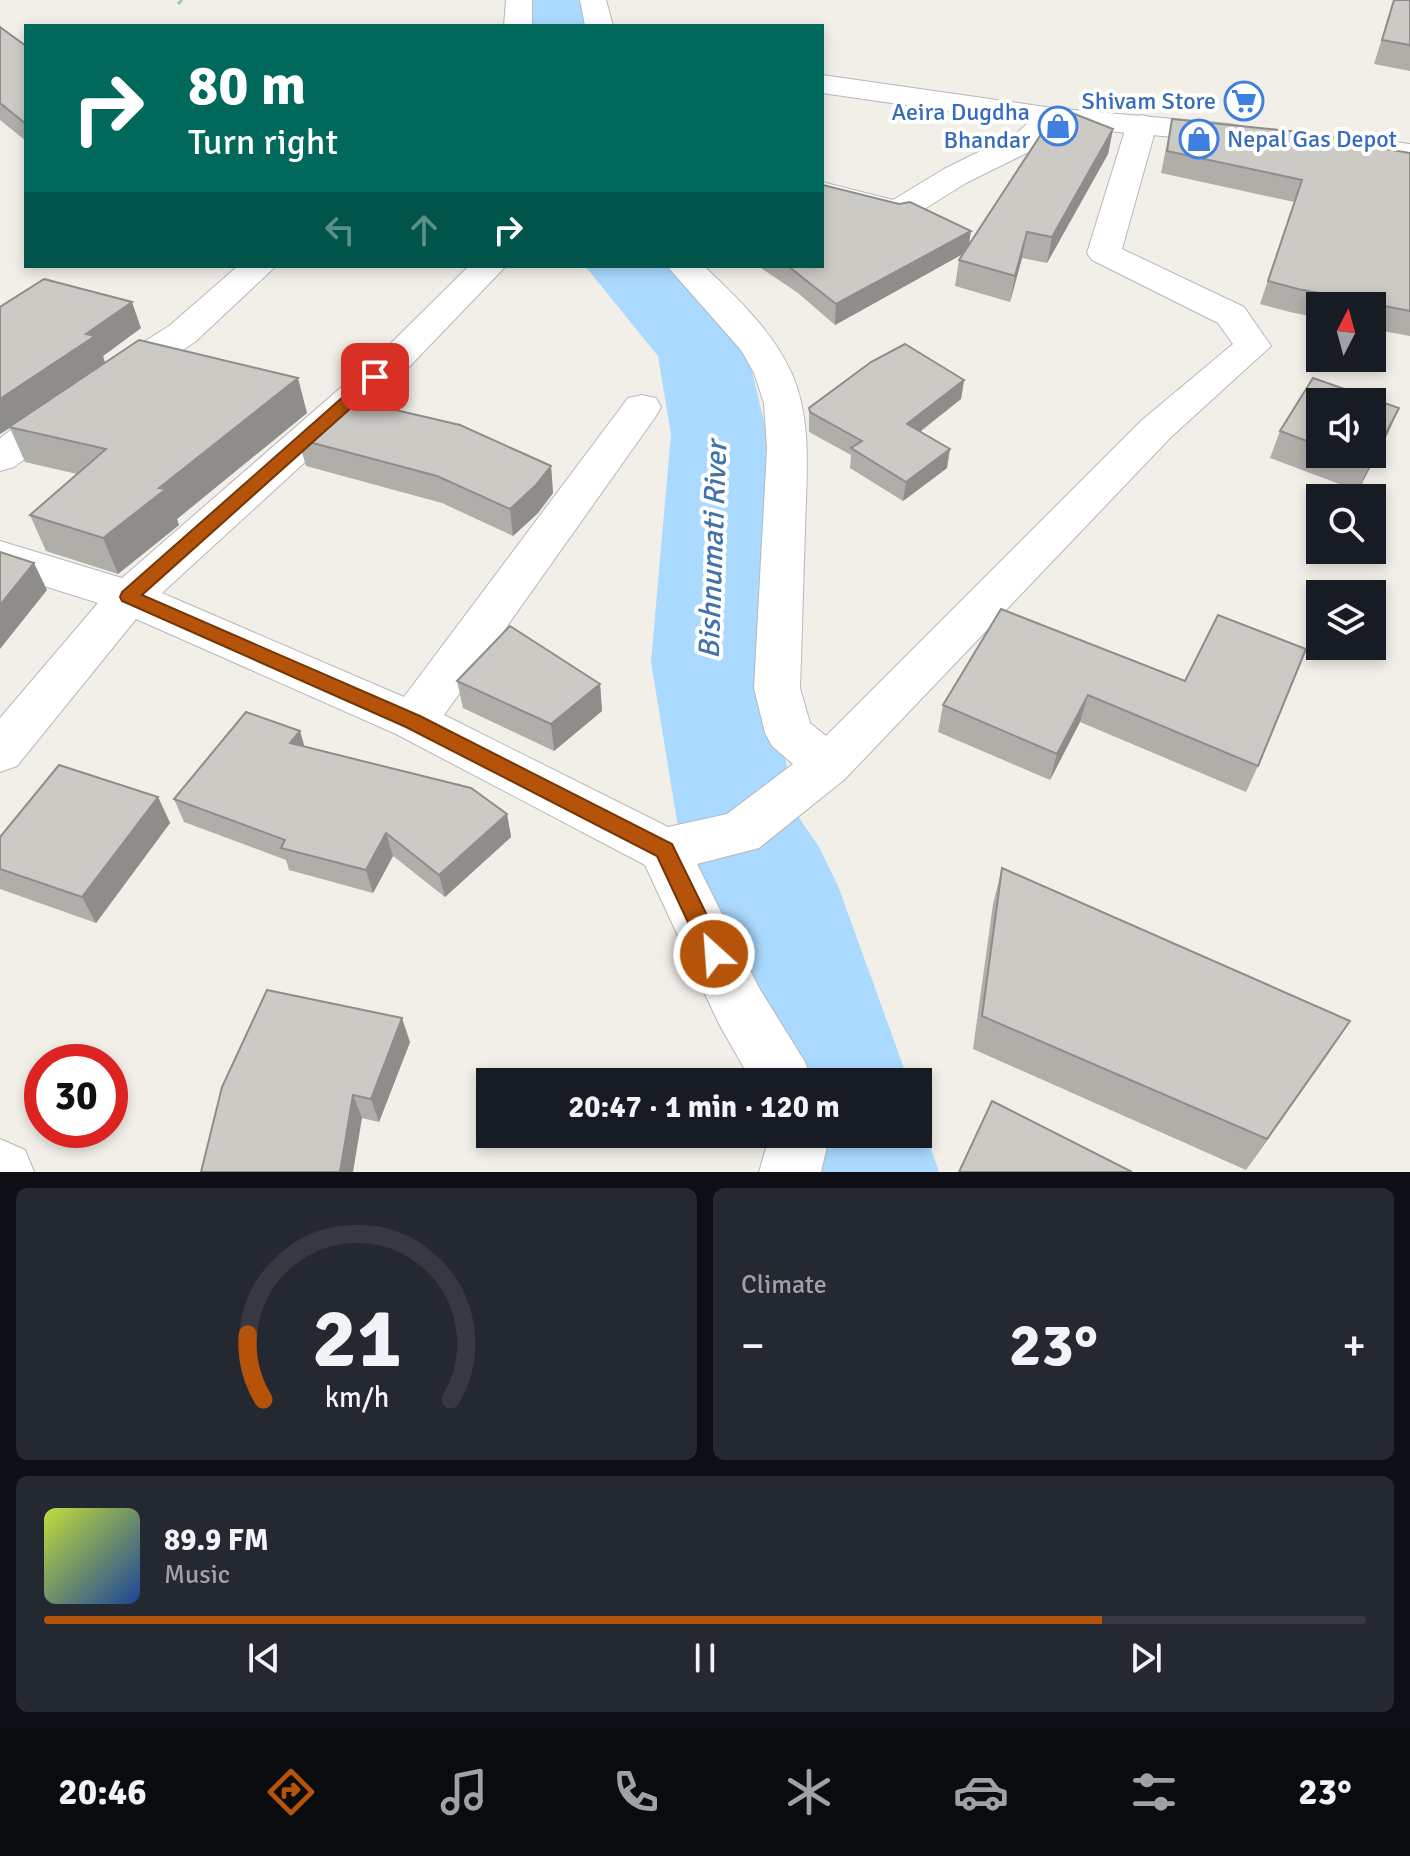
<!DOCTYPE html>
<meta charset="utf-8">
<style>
:root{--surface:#171b24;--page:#242831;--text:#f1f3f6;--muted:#9ea1a6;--line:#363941;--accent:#b45309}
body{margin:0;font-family:Signika,sans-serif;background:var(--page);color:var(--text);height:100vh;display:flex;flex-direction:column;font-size:30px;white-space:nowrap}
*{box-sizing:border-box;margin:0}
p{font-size:26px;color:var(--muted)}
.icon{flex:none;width:44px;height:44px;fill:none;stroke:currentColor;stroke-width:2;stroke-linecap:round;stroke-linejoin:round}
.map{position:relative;height:1172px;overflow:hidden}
.drawer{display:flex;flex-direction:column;gap:16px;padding:16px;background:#0d0f14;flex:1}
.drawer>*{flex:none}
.top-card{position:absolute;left:24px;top:24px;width:800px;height:244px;border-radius:0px;box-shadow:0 4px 12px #0003;background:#00695c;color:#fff;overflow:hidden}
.needle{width:52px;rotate:6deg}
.controls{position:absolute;left:1306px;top:292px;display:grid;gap:16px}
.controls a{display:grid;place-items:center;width:80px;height:80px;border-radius:0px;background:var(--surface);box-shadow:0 4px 12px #0003;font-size:40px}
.speed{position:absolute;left:24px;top:1044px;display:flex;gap:16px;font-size:40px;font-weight:700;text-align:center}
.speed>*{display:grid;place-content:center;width:104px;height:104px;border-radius:50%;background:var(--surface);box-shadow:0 4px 12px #0003;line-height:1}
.speed .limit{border:12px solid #d22;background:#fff;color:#111}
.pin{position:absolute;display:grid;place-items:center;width:68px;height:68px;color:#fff;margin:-34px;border-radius:16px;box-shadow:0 4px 12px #0006}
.me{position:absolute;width:88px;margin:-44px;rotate:334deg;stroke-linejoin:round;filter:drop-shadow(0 0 6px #0008)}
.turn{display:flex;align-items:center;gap:28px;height:168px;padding:0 32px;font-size:36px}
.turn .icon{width:104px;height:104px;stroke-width:2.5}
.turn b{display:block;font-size:56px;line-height:68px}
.lanes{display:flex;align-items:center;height:76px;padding:0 32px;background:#0003;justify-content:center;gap:40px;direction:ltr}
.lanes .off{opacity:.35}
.big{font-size:60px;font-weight:800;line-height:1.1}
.drawer .card{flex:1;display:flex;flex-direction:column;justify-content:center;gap:12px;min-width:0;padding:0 28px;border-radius:12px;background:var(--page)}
.drawer .dial{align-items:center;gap:0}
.dial svg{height:208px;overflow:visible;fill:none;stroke:var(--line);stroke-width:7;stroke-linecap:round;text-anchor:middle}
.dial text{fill:var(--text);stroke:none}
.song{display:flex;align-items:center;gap:24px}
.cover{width:96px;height:96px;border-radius:12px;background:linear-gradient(135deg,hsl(70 70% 55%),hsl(220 70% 35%))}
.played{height:8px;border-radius:4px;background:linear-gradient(90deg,var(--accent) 80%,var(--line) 80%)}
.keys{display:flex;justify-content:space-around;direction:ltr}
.heat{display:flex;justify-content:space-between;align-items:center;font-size:44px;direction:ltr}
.drawer .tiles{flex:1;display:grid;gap:16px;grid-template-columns:1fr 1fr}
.card:last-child{grid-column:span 2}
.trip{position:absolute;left:476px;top:1068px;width:456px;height:80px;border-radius:0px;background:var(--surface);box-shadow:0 4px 12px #0003;font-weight:800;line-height:80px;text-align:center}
.tabs{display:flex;height:128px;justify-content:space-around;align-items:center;background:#090b0e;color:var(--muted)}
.tabs .icon{width:56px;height:56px}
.tabs .on{color:var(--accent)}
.tabs b{font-size:36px;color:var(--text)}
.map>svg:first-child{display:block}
</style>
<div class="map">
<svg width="1410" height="1172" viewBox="0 0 1410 1172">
<rect width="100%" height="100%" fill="#f1efe8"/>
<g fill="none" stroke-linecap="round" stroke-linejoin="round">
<!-- river -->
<path fill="#aadaff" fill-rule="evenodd" d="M533 0H597V26H531Z
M585 266H673L734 332 747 351 767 434 763 662 799 818 819 847 838 886 909 1082H767L714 899 679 833 651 662 671 434 658 356Z
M918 1112 939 1172H791L783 1134H918Z"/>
<!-- minor casing -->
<g stroke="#b5b8bc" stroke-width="2">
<path id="minor" d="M506 0H532V26H504Z
M580 0H606L613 26H585Z
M1052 108 1063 111 1067 117 1039 147 966 183 910 218 898 221 822 202V182L893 200 944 169 1017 133 1041 111Z
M1142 115 1153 118 1157 124 1122 249 1244 307 1271 346 1170 438 845 779 759 848 697 864 759 988 805 1062 813 1082H752L719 1024 645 865 396 734 136 619 17 766 0 772V718L98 603 0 572V541L122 578 384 350 469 266H506L410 366 162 593 404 697 628 398 642 395 656 398 661 407 656 416 444 715 668 827 727 814 793 764 772 746 765 733 754 688 767 449 764 403 754 373 741 350 667 266H704C737 298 773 331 792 374 813 422 806 478 805 530 803 583 802 635 800 688L810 723 826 736 1142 420 1233 344 1218 323 1092 260 1087 253 1127 124 1131 118Z
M238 266H276L195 342 74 422 14 467 0 471V438L46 404 169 326Z
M770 1134H830L821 1172H759Z
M0 1139 25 1150 34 1172H0Z"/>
</g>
<!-- tertiary casing -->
<g stroke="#b5b8bc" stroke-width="2">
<path id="tertiary" d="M822 75 1052 108 1229 124 1240 126 1244 133 1240 140 1229 142 1052 126 822 93Z
M1337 135 1410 144V162L1326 151 1321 144 1326 137Z"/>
</g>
<!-- path -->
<path stroke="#9cc7a9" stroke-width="3" stroke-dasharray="6 3" stroke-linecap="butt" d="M178 4 182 0"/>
<!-- minor -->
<use href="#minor" fill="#fff" fill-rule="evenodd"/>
<!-- tertiary -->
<use href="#tertiary" fill="#fff" fill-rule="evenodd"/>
</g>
<!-- wall -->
<path fill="#afaea9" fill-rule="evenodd" d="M1394 0H1410V71L1374 64Z
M0 27 26 46V141L0 120Z
M1172 119 1361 145 1410 153V336L1372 329V306H1320V318L1290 312 1260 304 1294 202 1161 173Z
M1113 129 1108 154 1047 263 1022 258 1010 302 955 286 959 260 963 254 835 325 798 293 758 266H822L823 185 969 244Z
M0 307 141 328 103 356 105 363 307 413 177 519 179 525 118 574 46 551 30 515 77 474 25 462 10 428 0 434Z
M1313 378 1399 408 1387 435 1358 491 1270 458 1280 431ZM1320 402H1372V454H1320Z
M964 380 961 399 920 432 947 468 903 501 850 468 851 455 809 432V408Z
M298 439 551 466 553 493 538 513 513 536 442 503 306 466Z
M1001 609 1258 766 1246 792 1080 722 1050 780 938 732 943 705Z
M457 681 600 684 602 711 554 751 463 708Z
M304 746 507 814 511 837 445 897 393 856 373 893 289 870 286 860 184 822 174 799Z
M158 797 170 823 96 923 0 889V837Z
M1002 868 1350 1021 1246 1170 973 1049 993 904Z
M410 1042 379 1122 362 1118 201 1172Z"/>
<!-- shaded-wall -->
<path fill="#8f8d8a" d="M1113 129 1108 154 1047 263 1052 237Z
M971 231 968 251 835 325 836 304Z
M1027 232 1022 258 1010 302 1015 276Z
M132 302 141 328 103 356 105 363 0 434V399L86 334Z
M298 378 307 413 177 519 179 525 118 574 103 538 159 488Z
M964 380 961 399 905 443 907 424Z
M1399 408 1387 435 1358 491 1370 464Z
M950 449 947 468 903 501 906 482Z
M551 466 553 493 538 513 513 536 510 509Z
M34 563 47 590 0 649V605Z
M600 684 602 711 554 751 551 724Z
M1088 695 1080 722 1050 780 1057 754Z
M300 731 307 755 290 743Z
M158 797 170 823 96 923 82 897Z
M507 814 511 837 445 897 439 875Z
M386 833 393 856 373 893 366 870Z
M402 1018 410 1042 379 1122 371 1099Z
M1350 1021 1328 1054 1246 1170 1267 1139Z
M353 1095 362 1118 353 1172H340Z"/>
<!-- building -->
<path fill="#cccac5" stroke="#8f8d8a" stroke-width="2" d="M1394 0H1410V45L1382 40Z
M0 27 26 46V124L0 103Z
M1067 111 1113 129 1052 237 1027 232 1015 276 959 260 1049 122Z
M1172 119 1310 133 1361 141V145L1410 153V311L1298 289 1268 281 1302 180 1167 151Z
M822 170 823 185 899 204 910 202 971 231 836 304 788 266H822Z
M44 279 132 302 86 334 95 336 0 399V307Z
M139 340 298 378 159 488 166 489 103 538 30 515 106 449 9 427Z
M905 344 964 380 907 424 950 449 906 482 851 448 862 441 810 412 809 408 871 362Z
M1313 378 1399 408 1370 464 1343 454H1372V402H1320V446L1280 431Z
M344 398 460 425 551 466 535 486 510 509 437 476 298 439Z
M0 552 34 563 0 605Z
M1001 609 1185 681 1218 615 1306 649 1258 766 1088 695 1057 754 943 705Z
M510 626 600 684 551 724 457 681Z
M246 712 300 731 290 743 471 788 507 814 439 875 386 833 366 870 281 848 285 840 174 799Z
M59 765 158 797 82 897 0 869V837Z
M1002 868 1350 1021 1267 1139 982 1016Z
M267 990 402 1018 371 1099 353 1095 340 1172H201L222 1087Z
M992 1101 1132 1172H959Z"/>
<!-- route -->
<path fill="#b45309" stroke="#753606" stroke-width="2" d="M375 373 381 374V381L142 595 420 716 672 844 726 954 722 961 714 964 706 961 657 856 406 727 122 601 120 597 122 592 369 374Z"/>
<!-- icons -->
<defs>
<g id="supermarket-ring" transform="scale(2)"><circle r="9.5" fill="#fff" stroke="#3f7fe0" stroke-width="1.5"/><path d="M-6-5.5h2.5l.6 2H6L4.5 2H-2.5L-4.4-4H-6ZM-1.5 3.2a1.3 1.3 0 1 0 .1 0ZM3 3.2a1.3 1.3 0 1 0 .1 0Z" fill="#3f7fe0"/></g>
<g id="shop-ring" transform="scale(2)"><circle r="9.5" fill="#fff" stroke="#3f7fe0" stroke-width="1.5"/><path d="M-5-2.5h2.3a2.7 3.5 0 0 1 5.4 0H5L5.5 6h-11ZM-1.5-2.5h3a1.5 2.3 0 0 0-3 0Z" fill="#3f7fe0"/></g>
</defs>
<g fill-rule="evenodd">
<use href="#supermarket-ring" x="1244" y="101"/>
<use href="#shop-ring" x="1058" y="126"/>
<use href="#shop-ring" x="1199" y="139"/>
</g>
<g text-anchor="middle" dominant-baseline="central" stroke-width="8" stroke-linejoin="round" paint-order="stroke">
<!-- far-shop labels -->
<g font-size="24" fill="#366cbe" stroke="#fff" text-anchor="end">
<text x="1216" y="101">Shivam Store</text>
<text x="1030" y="112">Aeira Dugdha<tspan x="1030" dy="28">Bhandar</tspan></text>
<text x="1227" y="139" text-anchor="start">Nepal Gas Depot</text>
</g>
<!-- water labels -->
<g font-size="30" font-style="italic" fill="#4174aa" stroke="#fff">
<text transform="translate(713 550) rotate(-88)">Bishnumati River</text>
</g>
</g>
</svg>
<div class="controls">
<a><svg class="needle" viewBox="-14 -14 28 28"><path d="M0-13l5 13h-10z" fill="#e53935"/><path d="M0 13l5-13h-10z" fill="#9ea1a6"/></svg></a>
<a><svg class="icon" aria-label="sound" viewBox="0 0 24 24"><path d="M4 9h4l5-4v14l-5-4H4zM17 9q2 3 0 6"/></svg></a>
<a><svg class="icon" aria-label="search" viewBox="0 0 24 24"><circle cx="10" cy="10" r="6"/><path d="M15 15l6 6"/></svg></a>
<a><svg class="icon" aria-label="layers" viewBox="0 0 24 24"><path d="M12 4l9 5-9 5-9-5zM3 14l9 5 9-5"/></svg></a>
</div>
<div class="speed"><div class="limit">30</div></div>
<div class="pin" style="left:375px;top:377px;background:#d93025"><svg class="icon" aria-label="arrive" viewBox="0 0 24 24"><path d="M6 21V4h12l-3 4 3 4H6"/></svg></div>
<svg class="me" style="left:714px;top:954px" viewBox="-20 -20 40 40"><circle r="17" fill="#b45309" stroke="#fff" stroke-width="3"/><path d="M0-11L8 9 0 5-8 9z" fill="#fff"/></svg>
<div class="trip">20:47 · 1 min · 120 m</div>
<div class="top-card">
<div class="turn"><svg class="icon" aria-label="right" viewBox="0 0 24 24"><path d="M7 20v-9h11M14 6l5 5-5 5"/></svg><div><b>80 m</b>Turn right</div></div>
<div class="lanes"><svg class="icon off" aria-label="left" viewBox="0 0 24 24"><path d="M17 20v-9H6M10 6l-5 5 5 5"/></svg><svg class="icon off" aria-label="ahead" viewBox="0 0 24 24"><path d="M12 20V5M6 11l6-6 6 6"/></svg><svg class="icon" aria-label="right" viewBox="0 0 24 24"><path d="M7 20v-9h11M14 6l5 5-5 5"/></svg></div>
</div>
</div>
<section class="drawer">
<div class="tiles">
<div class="card dial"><svg viewBox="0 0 100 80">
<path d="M14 69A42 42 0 1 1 86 69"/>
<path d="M14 69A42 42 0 0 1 8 44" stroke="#b45309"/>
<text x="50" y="56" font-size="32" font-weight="700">21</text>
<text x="50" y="72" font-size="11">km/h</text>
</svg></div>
<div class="card"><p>Climate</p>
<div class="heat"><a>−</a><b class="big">23°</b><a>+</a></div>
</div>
<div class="card">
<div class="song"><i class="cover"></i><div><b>89.9 FM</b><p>Music</p></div></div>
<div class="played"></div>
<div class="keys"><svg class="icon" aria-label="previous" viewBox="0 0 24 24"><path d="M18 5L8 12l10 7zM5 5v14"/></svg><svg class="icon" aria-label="pause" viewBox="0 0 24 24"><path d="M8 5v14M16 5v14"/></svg><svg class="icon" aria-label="next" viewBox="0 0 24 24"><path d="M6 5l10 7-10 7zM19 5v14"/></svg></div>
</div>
</div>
</section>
<nav class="tabs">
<b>20:46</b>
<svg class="icon on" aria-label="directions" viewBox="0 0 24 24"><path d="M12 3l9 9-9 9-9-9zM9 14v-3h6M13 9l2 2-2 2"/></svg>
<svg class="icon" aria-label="music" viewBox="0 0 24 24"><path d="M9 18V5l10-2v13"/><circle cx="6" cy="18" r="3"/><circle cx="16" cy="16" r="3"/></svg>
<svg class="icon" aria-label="phone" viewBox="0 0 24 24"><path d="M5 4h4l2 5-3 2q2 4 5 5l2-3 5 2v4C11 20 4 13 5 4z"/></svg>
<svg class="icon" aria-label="climate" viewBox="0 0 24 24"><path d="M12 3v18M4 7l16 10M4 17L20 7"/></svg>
<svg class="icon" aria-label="car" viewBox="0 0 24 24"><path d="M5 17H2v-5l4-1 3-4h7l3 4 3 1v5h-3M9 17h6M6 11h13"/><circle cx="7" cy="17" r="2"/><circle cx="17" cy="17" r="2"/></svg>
<svg class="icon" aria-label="filters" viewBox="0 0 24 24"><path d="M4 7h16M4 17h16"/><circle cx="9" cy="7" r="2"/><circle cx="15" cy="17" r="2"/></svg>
<b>23°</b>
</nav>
